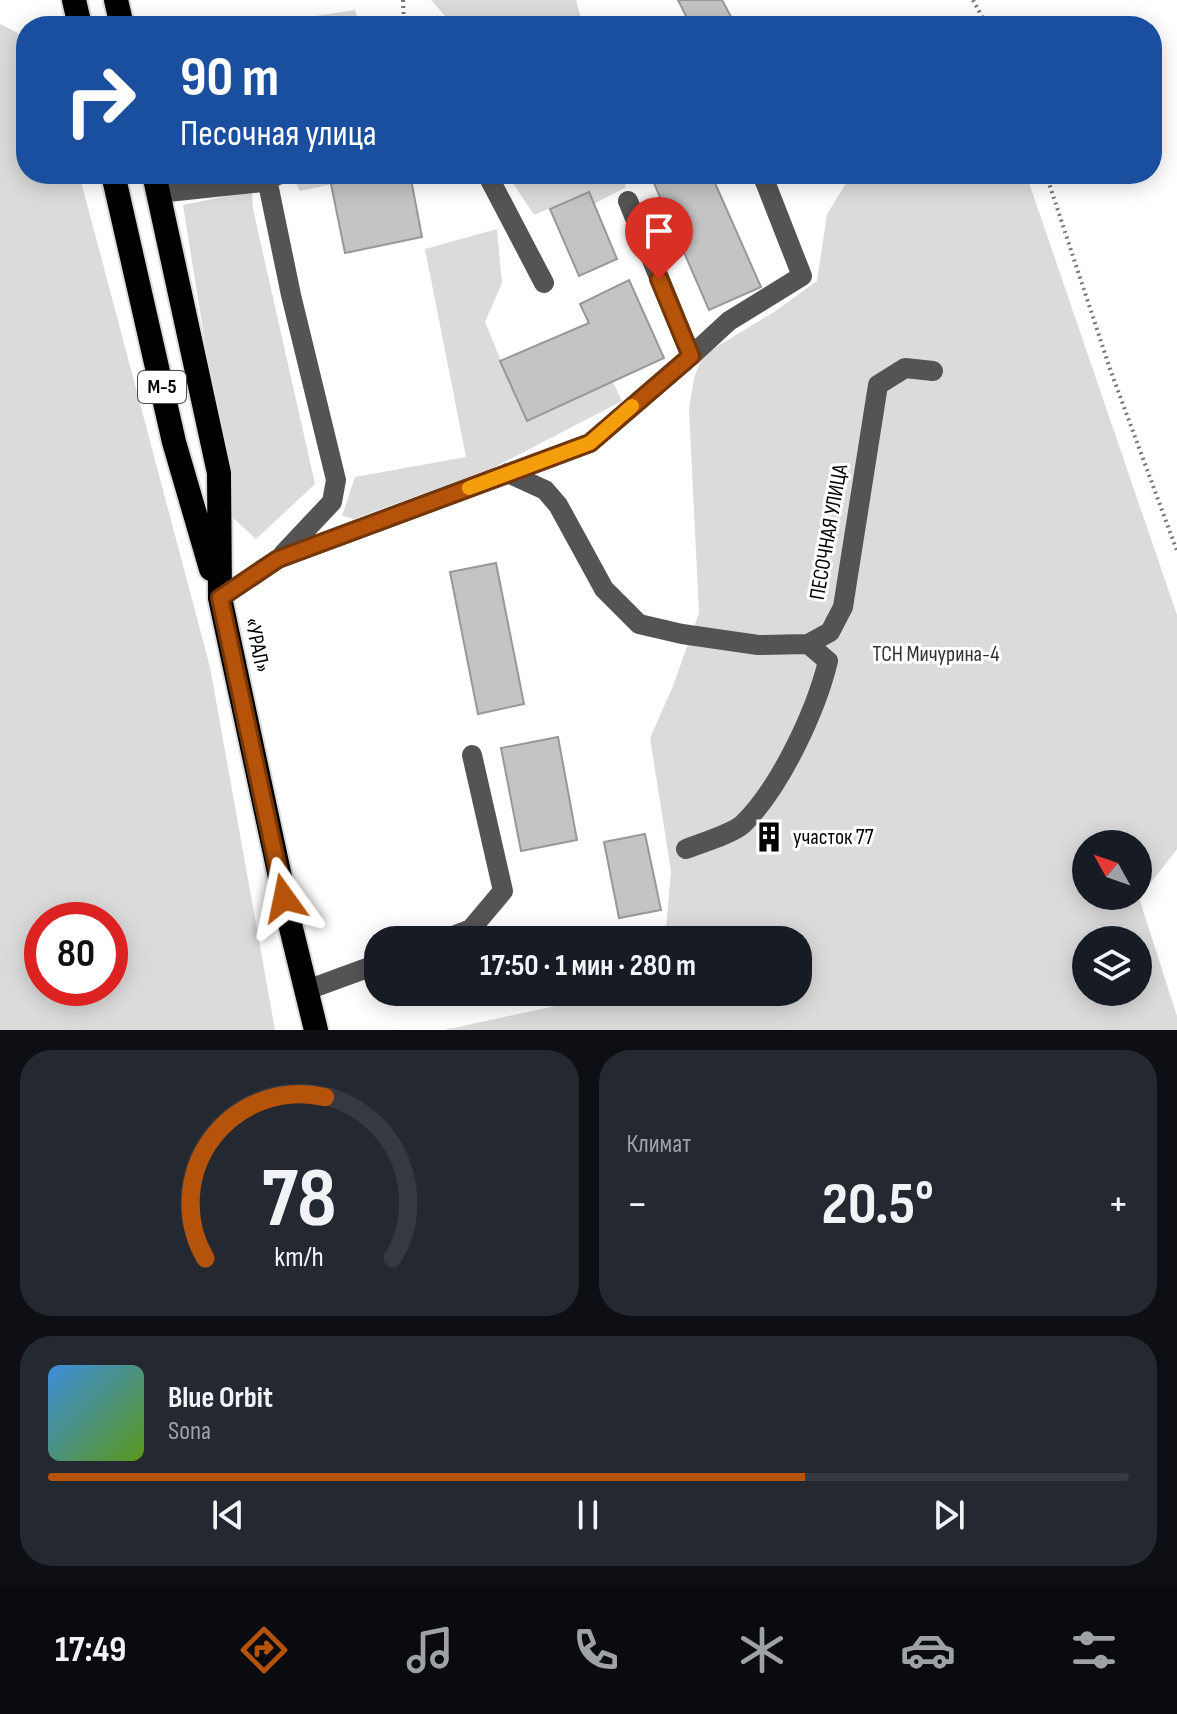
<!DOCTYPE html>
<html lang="ru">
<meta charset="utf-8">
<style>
:root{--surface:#171b24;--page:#242831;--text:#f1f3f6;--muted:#9ea1a6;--line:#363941;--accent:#b45309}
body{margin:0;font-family:"Sofia Sans Condensed",sans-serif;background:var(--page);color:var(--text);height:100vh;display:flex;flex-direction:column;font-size:30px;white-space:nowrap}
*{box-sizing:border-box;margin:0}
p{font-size:26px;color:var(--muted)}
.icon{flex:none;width:44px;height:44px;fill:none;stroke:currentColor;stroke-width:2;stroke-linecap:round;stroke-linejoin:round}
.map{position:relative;height:1030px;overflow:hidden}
.details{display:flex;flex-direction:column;gap:20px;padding:20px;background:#0d0f14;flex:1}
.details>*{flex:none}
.top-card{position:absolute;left:16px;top:16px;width:1146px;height:168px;border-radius:32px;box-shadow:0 4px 20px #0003;background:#1a4fa0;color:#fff;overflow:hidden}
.needle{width:52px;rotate:310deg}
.tools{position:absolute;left:1072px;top:830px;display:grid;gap:16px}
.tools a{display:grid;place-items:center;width:80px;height:80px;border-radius:50%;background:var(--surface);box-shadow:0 4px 20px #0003;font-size:40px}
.speed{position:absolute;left:24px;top:902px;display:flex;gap:16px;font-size:40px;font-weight:700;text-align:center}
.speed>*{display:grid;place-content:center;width:104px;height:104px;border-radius:50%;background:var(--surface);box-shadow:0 4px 20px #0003;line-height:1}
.speed .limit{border:12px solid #d22;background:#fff;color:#111}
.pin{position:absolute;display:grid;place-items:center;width:68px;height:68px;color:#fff;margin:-82px -34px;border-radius:50% 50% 50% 0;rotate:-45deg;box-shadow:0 0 8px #0007}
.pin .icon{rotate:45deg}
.me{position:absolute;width:88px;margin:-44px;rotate:348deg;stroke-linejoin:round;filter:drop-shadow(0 0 6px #0008)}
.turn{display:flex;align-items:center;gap:28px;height:168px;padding:0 32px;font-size:36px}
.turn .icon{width:104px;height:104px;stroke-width:2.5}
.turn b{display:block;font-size:56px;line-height:68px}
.big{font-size:60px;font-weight:700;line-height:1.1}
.details .tile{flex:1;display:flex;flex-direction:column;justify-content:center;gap:12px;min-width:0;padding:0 28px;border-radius:32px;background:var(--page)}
.details .dial{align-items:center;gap:0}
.dial svg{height:208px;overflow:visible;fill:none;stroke:var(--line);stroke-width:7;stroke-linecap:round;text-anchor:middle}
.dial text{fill:var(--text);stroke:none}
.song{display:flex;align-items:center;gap:24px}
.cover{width:96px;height:96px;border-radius:12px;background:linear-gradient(135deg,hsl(210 70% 55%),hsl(90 70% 35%))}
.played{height:8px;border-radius:4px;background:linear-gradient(90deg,var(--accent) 70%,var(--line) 70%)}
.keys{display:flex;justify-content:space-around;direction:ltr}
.heat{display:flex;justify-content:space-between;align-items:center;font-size:44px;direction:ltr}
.details .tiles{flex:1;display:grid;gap:20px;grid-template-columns:1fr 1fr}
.tile:last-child{grid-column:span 2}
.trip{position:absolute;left:364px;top:926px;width:448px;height:80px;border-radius:32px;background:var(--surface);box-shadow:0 4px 20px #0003;font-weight:700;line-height:80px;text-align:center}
.menu{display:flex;height:128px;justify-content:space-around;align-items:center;background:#090b0e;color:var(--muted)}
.menu .icon{width:56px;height:56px}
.menu .active{color:var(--accent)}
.menu b{font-size:36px;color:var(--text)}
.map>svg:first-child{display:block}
</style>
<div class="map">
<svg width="1177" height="1030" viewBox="0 0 1177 1030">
<rect width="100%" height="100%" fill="#fff"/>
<!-- green -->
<path fill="#dbdbdb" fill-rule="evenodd" d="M431 0H576L583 26H454Z
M355 10 360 26H290L289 20Z
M0 24 18 33 26 50V174H79L210 667 275 1030H0ZM42 920H110V988H42Z
M291 174H378L300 191Z
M507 174H541L544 180 558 174H622L626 187 594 204 588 192 534 215Z
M852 174H1026L1177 615V849L1139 898 1177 1016V1030H444L597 997 605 992H798V940H665L671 871 650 738 673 686 699 613 689 409 694 378 703 355 774 312 817 281 827 214ZM1086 844H1138V896H1086ZM1086 940H1138V992H1086Z
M252 191 253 209 315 484 256 539 233 518 183 205Z
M497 229 502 283 485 322 526 421 613 382 622 401 489 470 354 519 342 516 355 477 466 457 425 249Z"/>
<!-- building -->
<path fill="#c4c4c4" stroke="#989898" stroke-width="2" d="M678 0H722L736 26H691Z
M378 174H410L422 237 345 253 331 184Z
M650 174H711L761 287 709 310Z
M589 192 617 259 579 276 550 209Z
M629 280 664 358 527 421 500 361 589 323 580 304Z
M496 563 524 704 478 714 450 572Z
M558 737 577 840 521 851 501 748Z
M777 828 775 843 763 846 762 829Z
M645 834 661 910 619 918 604 842Z"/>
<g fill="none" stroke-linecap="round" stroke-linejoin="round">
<!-- highway casing -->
<g stroke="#dbdbdb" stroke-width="28">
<path id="highway" d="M74 0 80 26
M116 0 122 26
M113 174 174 442 211 569
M154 174 219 473 220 598 291 928 316 1030"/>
</g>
<!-- path -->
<path stroke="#767676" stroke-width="4" stroke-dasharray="2 4" stroke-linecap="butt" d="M403 0 404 26
M973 0 987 26
M1046 174 1110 369 1177 551"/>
<!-- minor -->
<path stroke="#545454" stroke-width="20" d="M266 174 291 295 336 480 332 502 283 554
M487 174 544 283
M158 193 263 182 280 174
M691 356 729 321 802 276 762 174
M508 473 545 490 558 505 604 589 639 624 682 634 758 645 808 644 830 632 843 607 878 385 905 368 933 371
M220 598 278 559 590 443 691 356 628 201
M686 849C701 843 732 834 743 824 780 788 816 711 828 661L808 644
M442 940 471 929 503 891 472 755
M307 990 378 964"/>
<!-- highway -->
<use href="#highway" stroke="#000" stroke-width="24"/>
</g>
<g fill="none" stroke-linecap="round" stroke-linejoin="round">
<!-- route casing -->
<g stroke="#753606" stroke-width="20">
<path id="route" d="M284 898 220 598 278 559 590 443 691 356 659 279"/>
</g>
<!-- route -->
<use href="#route" stroke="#b45309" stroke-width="14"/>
<!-- slow -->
<path stroke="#f59e0b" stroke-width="14" d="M469 488 590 443 632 406"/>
</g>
<!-- icons -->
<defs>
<g id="building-bare" transform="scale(2.4)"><path d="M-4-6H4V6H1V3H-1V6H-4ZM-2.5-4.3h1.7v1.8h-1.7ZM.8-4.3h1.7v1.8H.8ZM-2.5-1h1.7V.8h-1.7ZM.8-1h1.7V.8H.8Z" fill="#000" stroke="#fff" stroke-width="2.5" paint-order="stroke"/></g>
</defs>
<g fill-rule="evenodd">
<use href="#building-bare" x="769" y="837"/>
</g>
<g text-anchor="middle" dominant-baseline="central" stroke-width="6" stroke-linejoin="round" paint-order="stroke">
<!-- shield labels -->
<rect fill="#fff" stroke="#4c4c4c" stroke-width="2" x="138" y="371" width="48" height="32" rx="6"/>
<g font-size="20" font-weight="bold" fill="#000">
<text x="162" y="387">М-5</text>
</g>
<!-- street labels -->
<g font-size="22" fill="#000" stroke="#fff">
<text transform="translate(829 532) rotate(-80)">ПЕСОЧНАЯ УЛИЦА</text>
<text transform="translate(257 645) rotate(78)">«УРАЛ»</text>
</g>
<!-- park labels -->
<g font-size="22" fill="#323232" stroke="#fff">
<text x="936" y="654">ТСН Мичурина-4</text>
</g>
<!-- poi labels -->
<g font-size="22" fill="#000" stroke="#fff" text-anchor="start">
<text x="793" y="837">участок 77</text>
</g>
</g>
</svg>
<div class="tools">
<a><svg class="needle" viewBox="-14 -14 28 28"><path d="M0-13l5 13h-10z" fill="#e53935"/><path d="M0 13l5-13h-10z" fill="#9ea1a6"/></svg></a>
<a><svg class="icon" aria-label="layers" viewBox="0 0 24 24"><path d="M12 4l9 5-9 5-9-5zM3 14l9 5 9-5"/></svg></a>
</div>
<div class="speed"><div class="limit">80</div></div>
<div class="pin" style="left:659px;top:279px;background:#d93025"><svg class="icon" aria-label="arrive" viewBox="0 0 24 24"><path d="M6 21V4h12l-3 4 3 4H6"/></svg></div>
<svg class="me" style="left:284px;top:898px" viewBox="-20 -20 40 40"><path d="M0-17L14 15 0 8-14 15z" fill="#b45309" stroke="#fff" stroke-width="4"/></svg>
<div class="trip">17:50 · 1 мин · 280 m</div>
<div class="top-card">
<div class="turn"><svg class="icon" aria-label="right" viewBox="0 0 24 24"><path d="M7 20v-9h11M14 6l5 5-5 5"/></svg><div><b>90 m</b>Песочная улица</div></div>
</div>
</div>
<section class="details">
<div class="tiles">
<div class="tile dial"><svg viewBox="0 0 100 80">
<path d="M14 69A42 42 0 1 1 86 69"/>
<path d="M14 69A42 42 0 0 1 60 7" stroke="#b45309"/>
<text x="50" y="56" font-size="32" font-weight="700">78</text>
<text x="50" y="72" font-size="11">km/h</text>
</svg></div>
<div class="tile"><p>Климат</p>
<div class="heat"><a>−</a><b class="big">20.5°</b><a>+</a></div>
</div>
<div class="tile">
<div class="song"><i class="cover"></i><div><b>Blue Orbit</b><p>Sona</p></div></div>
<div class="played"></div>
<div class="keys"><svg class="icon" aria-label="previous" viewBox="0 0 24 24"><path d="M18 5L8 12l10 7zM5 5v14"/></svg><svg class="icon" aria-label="pause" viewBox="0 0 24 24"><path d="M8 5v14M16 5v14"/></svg><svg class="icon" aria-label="next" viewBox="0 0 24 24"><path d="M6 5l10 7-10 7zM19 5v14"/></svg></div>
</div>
</div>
</section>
<nav class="menu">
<b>17:49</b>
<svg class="icon active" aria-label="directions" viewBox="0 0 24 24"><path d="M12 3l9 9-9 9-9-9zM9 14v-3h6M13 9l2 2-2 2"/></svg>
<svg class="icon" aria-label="music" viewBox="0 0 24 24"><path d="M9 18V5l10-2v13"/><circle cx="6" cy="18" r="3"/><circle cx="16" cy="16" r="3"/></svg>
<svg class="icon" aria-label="phone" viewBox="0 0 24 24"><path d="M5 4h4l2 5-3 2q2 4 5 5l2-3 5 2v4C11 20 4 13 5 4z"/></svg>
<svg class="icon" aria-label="climate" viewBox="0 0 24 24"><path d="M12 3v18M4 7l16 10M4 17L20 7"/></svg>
<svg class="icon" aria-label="car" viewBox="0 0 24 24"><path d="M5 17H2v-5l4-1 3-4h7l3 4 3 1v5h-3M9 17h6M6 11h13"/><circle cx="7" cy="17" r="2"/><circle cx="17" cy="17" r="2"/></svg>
<svg class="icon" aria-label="filters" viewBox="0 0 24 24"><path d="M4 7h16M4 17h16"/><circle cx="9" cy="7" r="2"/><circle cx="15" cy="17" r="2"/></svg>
</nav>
